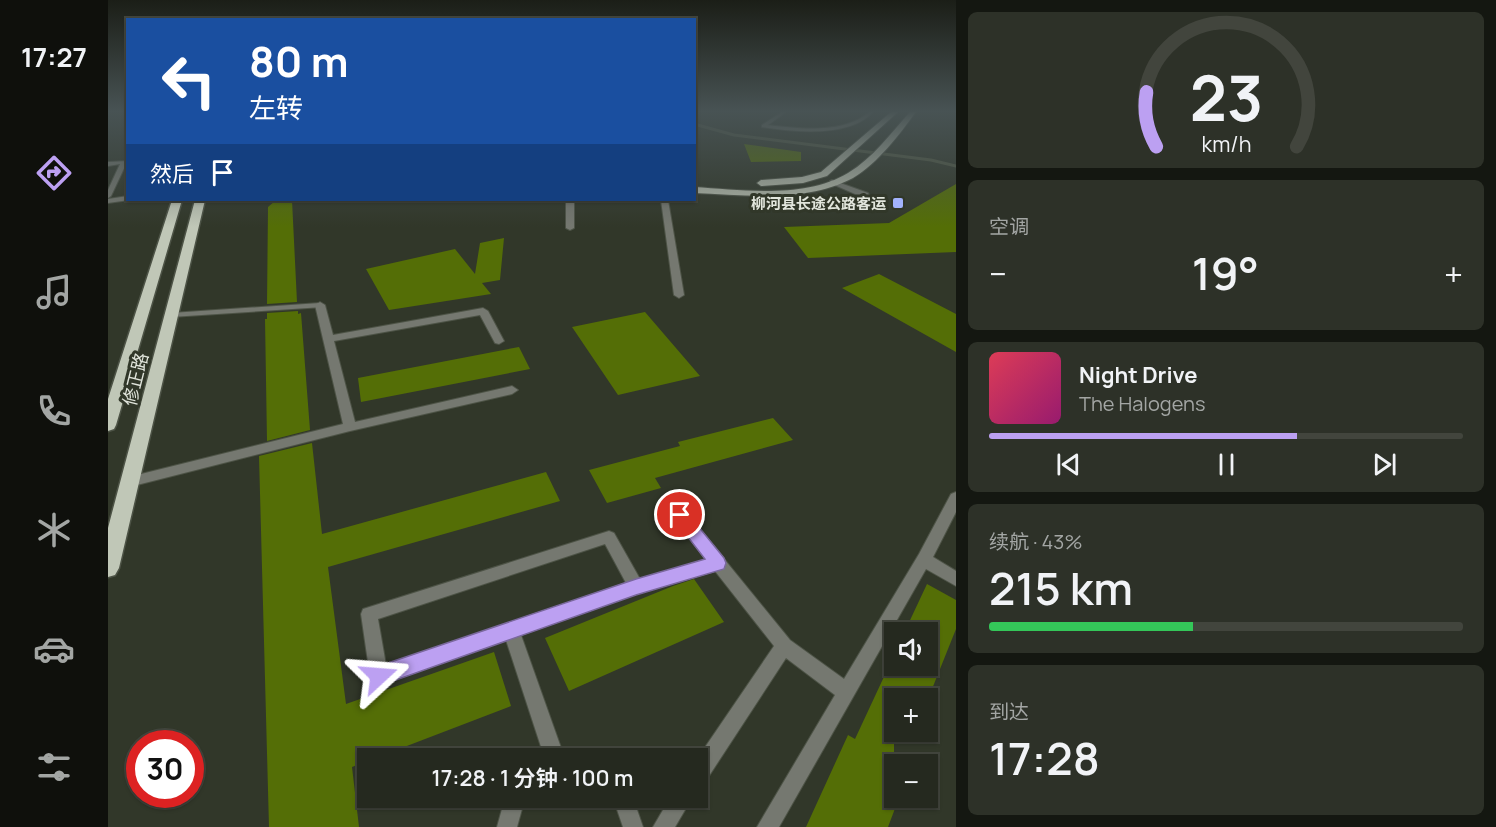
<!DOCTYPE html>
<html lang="zh">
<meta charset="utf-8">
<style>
:root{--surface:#25291f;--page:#2d3128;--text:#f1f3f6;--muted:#a3a6a4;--line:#42453d;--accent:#bca0f2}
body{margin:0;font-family:Manrope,"Noto Sans SC",sans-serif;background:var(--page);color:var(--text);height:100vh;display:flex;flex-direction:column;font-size:22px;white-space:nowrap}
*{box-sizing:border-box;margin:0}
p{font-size:20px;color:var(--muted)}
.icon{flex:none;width:33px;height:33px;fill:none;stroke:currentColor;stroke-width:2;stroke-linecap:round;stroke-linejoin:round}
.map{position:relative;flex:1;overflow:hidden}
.details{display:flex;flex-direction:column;gap:12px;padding:12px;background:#141711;width:540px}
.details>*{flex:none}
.guide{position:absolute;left:18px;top:18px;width:570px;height:183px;border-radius:0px;box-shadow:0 2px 4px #0004,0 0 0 2px var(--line);background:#1a4fa0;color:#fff;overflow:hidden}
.buttons{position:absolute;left:776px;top:622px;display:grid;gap:12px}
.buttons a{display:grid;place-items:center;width:54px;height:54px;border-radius:0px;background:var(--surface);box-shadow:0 2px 4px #0004,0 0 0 2px var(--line);font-size:30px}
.speed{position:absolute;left:18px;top:730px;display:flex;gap:12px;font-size:30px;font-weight:700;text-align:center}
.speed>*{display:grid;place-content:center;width:78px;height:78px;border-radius:50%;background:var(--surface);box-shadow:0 2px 4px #0004,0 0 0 2px var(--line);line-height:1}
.speed .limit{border:9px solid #d22;background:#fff;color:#111}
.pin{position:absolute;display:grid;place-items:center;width:51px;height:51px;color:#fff;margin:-26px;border:3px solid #fff;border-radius:50%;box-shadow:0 2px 6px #0007}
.me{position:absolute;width:66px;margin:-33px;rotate:71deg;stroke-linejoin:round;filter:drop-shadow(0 0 4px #0008)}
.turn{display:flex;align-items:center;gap:21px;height:126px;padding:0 24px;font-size:27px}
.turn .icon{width:78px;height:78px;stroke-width:2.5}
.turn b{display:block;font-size:42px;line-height:51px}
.then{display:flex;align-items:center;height:57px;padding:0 24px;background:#0003;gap:12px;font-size:22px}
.big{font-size:45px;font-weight:600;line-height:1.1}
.details .card{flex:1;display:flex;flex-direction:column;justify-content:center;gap:9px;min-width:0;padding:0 21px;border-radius:9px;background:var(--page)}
.details .dial{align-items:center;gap:0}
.dial svg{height:156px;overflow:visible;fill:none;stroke:var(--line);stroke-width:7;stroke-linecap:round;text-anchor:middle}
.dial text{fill:var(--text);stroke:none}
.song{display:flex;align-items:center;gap:18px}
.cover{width:72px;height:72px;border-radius:9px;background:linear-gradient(135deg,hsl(350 70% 55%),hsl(320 70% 35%))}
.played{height:6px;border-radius:3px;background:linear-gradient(90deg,var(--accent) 65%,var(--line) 65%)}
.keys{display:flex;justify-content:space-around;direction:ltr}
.heat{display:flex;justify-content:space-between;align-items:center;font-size:33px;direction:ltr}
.charge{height:9px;border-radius:4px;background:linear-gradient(90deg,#34c759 43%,var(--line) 0)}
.trip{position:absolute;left:249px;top:748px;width:351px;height:60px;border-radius:0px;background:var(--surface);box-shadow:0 2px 4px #0004,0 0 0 2px var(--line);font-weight:600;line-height:60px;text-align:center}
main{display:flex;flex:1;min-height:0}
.tabs{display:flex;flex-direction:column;width:108px;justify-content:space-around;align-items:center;background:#0f100c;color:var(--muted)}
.tabs .icon{width:42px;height:42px}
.tabs .active{color:var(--accent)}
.tabs b{font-size:27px;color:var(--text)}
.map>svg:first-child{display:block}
</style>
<main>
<nav class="tabs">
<b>17:27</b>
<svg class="icon active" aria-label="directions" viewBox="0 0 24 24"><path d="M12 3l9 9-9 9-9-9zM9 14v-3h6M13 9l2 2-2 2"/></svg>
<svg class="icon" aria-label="music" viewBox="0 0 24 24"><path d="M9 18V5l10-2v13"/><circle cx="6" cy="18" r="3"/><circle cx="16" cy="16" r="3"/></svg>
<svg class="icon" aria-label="phone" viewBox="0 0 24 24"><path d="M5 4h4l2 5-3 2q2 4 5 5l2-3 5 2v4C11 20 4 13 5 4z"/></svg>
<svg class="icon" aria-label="climate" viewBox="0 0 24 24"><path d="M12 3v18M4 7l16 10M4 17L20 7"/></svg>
<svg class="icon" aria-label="car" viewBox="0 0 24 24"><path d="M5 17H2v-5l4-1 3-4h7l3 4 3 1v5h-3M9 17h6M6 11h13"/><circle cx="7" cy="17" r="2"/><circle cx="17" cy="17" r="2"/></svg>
<svg class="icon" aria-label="filters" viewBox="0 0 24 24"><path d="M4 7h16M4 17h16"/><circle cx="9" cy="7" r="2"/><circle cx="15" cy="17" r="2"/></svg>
</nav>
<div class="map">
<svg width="848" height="827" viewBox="0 0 848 827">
<rect width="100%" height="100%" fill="#313729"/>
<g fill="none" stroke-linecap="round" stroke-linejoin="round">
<!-- stream -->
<path stroke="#525944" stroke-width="3" d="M586 124 626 135 823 160 848 166"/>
</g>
<!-- building -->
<path fill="#546e06" d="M636 144 693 152V161L643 162Z
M848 184V252L700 258 676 227 781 223Z
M184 200 189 302 159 304 160 207 167 201Z
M396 238 392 280 374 283 383 294 281 310 258 269 347 249 367 274 372 243Z
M771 274 848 314V352L734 288Z
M190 311V314L193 313 202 430 159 441 157 319H159V313Z
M537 312 592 376 510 395 464 327Z
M411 347 422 369 253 402 250 378Z
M665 418 685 440 547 478 553 488 499 503 481 470 572 446 570 442Z
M204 443 214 534 438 472 452 501 220 567 238 704 386 652 403 706 244 767 251 827H161L151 456Z
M586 579 616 622 461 691 437 638 565 586Z
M819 584 848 600V629L820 699H786V798H791L780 827H698L740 735 747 739 781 666H819V633H796Z"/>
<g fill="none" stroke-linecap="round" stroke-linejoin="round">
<!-- service casing -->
<g stroke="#4d5346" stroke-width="2">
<path id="service" d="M674 112H678L660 125C691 129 737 134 761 112H765C741 138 686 132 654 127V125Z
M20 161V164H18L3 196 0 198V190L12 164 0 166V162Z
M20 196 21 200 0 203V199Z
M212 303 216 305 215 307 63 317 59 315 63 313Z"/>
</g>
<!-- minor casing -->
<g stroke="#4d5346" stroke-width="2">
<path id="minor" d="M724 180 760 193 761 195 754 197 722 183V181Z
M458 200H466V228L462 230 458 228Z
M553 200H560L576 295 571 298 566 295Z
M212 302 217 305 225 335 375 308 380 311 396 341 391 344 387 343 372 315 226 341 247 422 404 386 410 390 404 394 242 431 21 487 16 486 14 482 16 478 21 477 235 424 207 305Z
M848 492V512L825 557 848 571V586L818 569 671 827H649L727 695 678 658 597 782 590 785 589 759 666 646 607 571 528 594 413 635 457 759H437L398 640 271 685 265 682 262 676 253 614 255 609 501 531 506 533 532 579 598 560 567 519 565 515 567 511 572 509 577 511 682 640 736 679 811 554 843 494ZM497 544 518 583 278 665 270 619Z
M397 798H417L409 827H389Z
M505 798H525L535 827H515Z
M562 798H584L567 827H545Z"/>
</g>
<!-- primary casing -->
<g stroke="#4d5346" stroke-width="2">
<path id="primary" d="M783 112H790L719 176 695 183 653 186 649 183 653 180 694 177 713 172Z
M802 112H808C791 135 770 163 745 178 698 203 637 195 586 193V187C635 190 697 199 740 173 765 158 783 133 802 112Z"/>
</g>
<!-- trunk casing -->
<g stroke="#4d5346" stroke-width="3">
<path id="trunk" d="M64 200H74L8 425 6 429 0 431V399Z
M87 200H97L11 568 7 575 0 577V528Z"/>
</g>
<!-- service -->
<use href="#service" fill="#757870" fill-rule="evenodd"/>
<!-- minor -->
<use href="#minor" fill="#757870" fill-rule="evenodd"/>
<!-- primary -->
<use href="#primary" fill="#b4baab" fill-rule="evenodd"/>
<!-- trunk -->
<use href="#trunk" fill="#c0c7b7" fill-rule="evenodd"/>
</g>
<!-- sky -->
<linearGradient id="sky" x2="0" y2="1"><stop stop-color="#1b1e17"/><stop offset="0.49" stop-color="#485354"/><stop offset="1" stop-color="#485354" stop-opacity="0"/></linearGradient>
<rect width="848" height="227" fill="url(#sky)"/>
<!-- route -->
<path fill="#bca0f2" stroke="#7a689d" stroke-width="1.5" d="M572 508 577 510 616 558 618 563 616 569 528 595 271 686 264 683 261 676 264 669 271 666 528 579 597 559 563 515 566 510Z"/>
<!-- markers -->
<rect fill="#a2b2fd" stroke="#313729" stroke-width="2" x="784" y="197" width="12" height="12" rx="3"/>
<g text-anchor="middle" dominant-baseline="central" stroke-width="6" stroke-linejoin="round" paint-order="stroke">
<!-- far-poi labels -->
<g font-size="15" font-weight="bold" fill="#e2e6dd" stroke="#313729" text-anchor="end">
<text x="778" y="203">柳河县长途公路客运</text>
</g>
<!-- street labels -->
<g font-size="18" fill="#e2e6dd" stroke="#313729">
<text transform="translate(27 379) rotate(-76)">修正路</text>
</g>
</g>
</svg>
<div class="buttons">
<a><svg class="icon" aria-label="sound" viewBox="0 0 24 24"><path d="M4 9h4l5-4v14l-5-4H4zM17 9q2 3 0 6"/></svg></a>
<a>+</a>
<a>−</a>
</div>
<div class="speed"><div class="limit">30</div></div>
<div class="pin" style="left:572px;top:515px;background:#d93025"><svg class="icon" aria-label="arrive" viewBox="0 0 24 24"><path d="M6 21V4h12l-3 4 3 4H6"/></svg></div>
<svg class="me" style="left:271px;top:676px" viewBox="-20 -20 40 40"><path d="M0-17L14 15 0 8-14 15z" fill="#bca0f2" stroke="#fff" stroke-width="4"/></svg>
<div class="trip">17:28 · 1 分钟 · 100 m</div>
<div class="guide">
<div class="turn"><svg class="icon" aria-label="left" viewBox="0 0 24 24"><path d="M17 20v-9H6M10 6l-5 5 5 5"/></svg><div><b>80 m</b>左转</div></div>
<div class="then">然后<svg class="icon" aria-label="arrive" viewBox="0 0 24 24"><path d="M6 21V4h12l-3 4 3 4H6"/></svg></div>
</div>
</div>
<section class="details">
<div class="card dial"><svg viewBox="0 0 100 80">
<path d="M14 69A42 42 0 1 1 86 69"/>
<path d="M14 69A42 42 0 0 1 9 41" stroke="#bca0f2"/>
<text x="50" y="56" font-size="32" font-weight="700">23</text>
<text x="50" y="72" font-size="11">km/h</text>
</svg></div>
<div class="card"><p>空调</p>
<div class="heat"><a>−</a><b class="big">19°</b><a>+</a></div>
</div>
<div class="card">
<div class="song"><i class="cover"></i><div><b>Night Drive</b><p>The Halogens</p></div></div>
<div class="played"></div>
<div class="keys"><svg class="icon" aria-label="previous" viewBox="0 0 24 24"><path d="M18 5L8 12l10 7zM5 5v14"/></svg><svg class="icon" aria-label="pause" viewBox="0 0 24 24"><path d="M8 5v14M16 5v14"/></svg><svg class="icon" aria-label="next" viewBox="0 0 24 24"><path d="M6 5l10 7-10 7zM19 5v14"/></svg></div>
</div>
<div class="card"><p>续航 · 43%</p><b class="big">215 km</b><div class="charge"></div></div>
<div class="card"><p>到达</p><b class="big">17:28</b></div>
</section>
</main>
